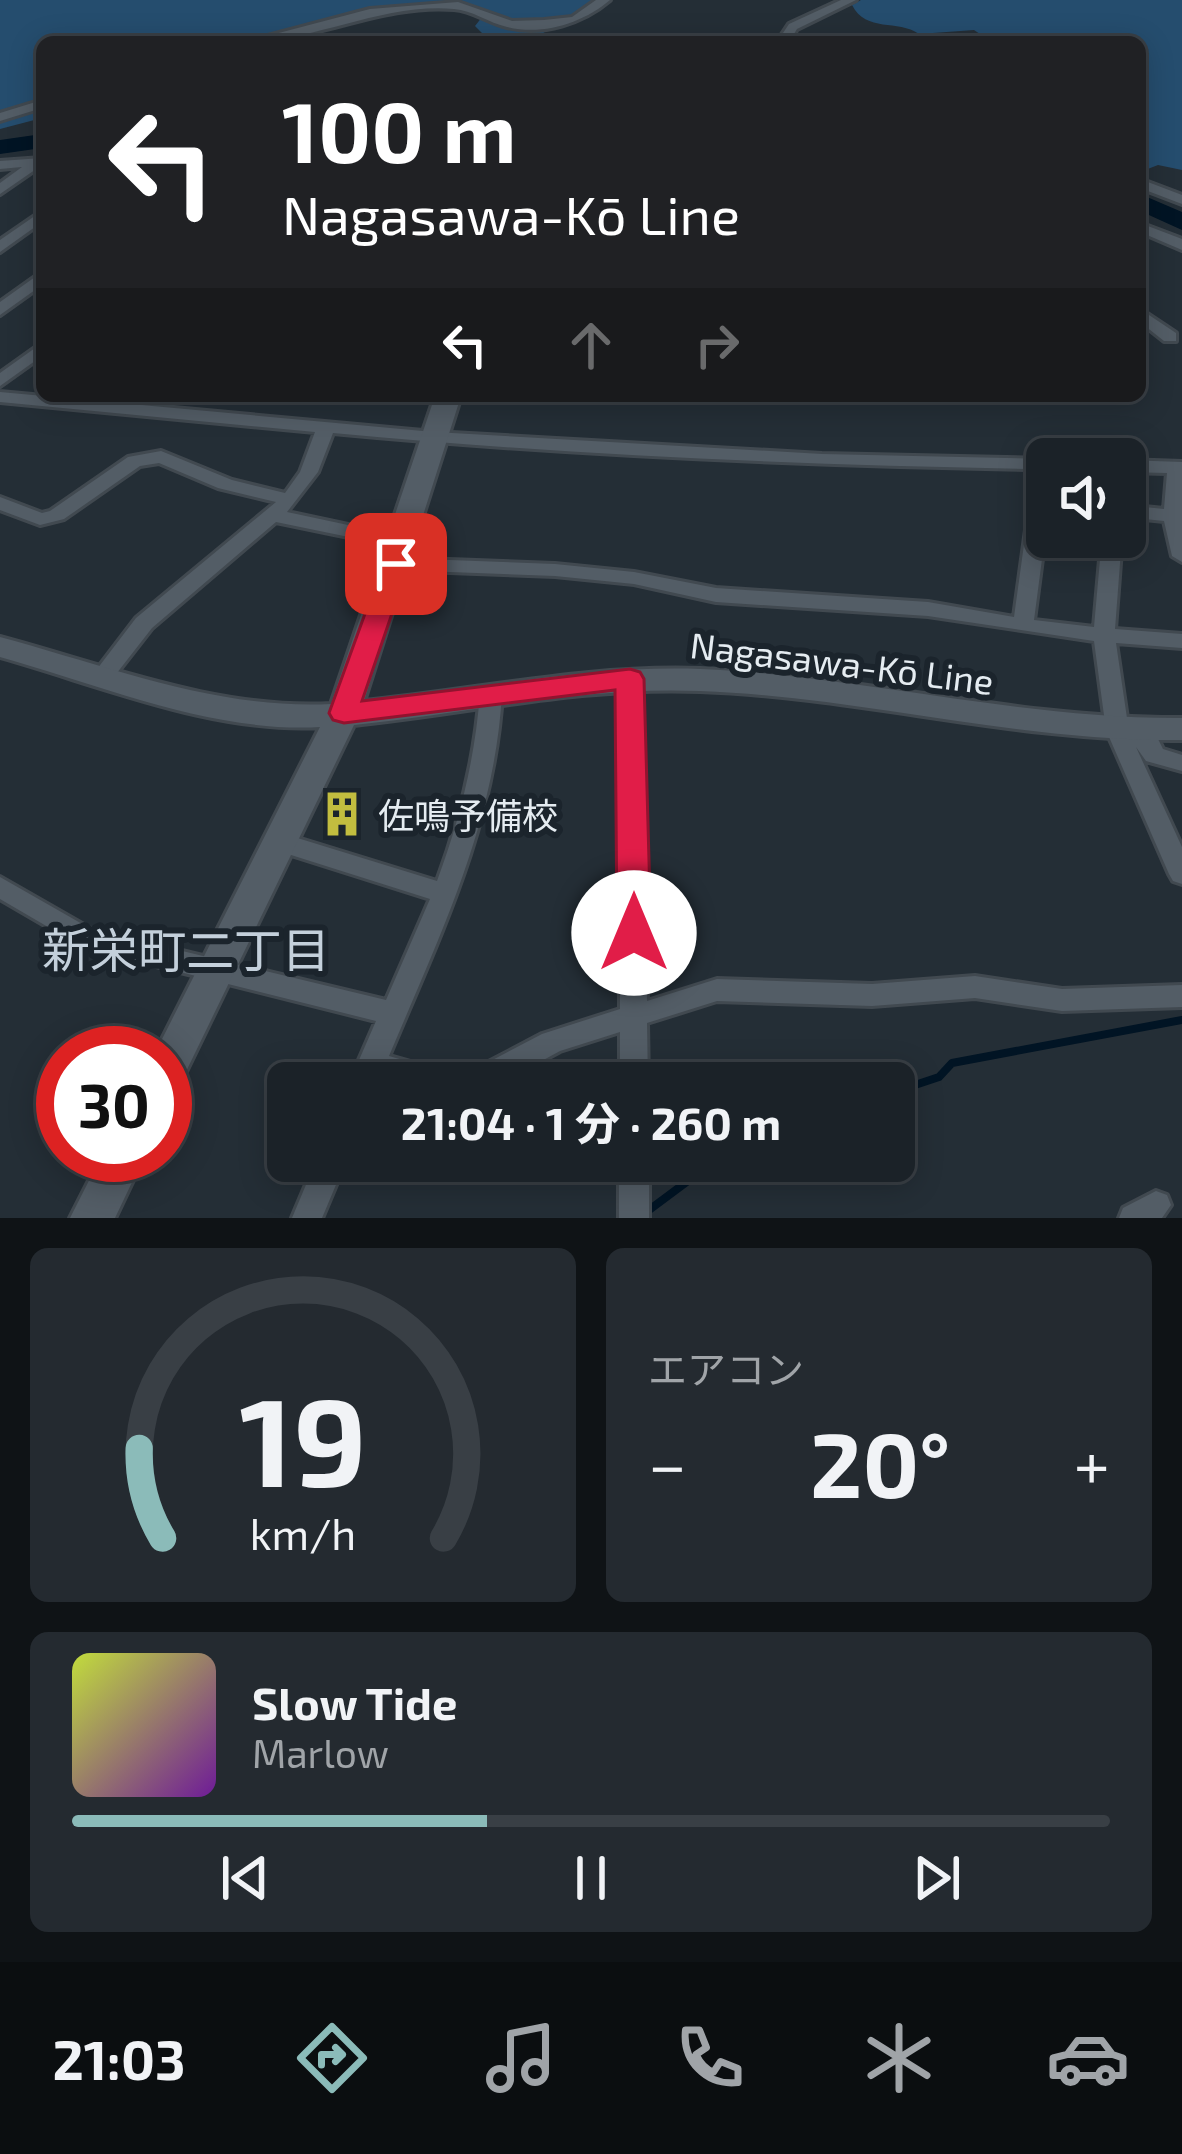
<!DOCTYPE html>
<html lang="ja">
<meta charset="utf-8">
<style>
:root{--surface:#1b2228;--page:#242a30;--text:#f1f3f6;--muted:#a0a4a8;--line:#393f45;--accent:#8bbbb9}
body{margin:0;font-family:"Exo 2","Noto Sans JP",sans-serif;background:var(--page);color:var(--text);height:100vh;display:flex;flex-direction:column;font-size:45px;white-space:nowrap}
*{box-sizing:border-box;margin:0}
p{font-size:39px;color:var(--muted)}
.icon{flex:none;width:66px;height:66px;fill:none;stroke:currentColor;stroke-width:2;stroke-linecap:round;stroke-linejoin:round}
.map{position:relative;height:1218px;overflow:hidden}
.panel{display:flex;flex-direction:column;gap:30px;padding:30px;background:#0f1316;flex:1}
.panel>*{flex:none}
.banner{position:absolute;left:36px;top:36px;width:1110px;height:366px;border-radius:18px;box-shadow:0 6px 30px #0003,0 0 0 3px var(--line);background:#202124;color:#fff;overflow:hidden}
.buttons{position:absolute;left:1026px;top:438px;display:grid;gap:24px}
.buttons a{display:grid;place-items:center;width:120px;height:120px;border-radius:18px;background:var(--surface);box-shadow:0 6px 30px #0003,0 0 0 3px var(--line);font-size:60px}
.speed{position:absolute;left:36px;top:1026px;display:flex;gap:24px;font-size:60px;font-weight:700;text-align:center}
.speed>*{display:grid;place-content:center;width:156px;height:156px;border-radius:50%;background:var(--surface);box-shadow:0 6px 30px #0003,0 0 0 3px var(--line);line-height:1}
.speed .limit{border:18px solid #d22;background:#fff;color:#111}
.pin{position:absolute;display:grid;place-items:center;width:102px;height:102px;color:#fff;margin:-51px;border-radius:24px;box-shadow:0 6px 18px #0006}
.me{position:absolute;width:132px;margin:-66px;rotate:0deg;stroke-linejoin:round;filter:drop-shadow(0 0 9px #0008)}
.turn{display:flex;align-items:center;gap:42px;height:252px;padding:0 48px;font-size:54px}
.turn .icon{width:156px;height:156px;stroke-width:2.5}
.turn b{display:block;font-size:84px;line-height:102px}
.lanes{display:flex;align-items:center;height:114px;padding:0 48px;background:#0003;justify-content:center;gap:60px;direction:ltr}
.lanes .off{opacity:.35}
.big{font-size:90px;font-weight:700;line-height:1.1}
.panel .widget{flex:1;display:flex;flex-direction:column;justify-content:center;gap:18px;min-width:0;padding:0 42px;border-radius:18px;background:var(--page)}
.panel .dial{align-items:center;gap:0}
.dial svg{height:312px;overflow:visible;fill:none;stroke:var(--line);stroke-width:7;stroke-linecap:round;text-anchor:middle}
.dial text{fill:var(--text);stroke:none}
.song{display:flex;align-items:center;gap:36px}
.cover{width:144px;height:144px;border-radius:18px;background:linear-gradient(135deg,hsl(70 70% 55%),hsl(280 70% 35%))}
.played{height:12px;border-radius:6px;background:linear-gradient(90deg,var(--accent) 40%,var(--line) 40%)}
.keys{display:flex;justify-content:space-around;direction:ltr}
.heat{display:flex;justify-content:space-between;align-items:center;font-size:66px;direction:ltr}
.panel .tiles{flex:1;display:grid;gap:30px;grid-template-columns:1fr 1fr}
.widget:last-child{grid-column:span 2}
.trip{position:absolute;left:267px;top:1062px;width:648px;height:120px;border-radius:18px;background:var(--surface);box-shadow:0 6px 30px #0003,0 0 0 3px var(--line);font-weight:700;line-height:120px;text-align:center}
.tab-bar{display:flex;height:192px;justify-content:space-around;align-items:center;background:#0b0e10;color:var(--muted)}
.tab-bar .icon{width:84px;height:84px}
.tab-bar .active{color:var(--accent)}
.tab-bar b{font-size:54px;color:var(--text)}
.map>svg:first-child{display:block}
</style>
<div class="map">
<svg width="1182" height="1218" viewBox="0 0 1182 1218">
<rect width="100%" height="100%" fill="#242e36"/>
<!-- green -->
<path fill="#254d6e" d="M0 0H593L594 5 534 38 484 35 475 26 486 12 463 2 401 6 241 42H42V118L0 129Z
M861 0H1182V170L1158 165 1140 172V42H992L974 30 919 34C898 19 866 33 852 5Z"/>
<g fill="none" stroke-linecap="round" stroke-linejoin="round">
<!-- stream -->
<path stroke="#011424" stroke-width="8" d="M894 1092 939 1077 952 1063 1182 1020
M649 1210 708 1166"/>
<!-- river -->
<path fill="#011424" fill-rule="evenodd" d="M42 134V148L0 154V140Z
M1140 194 1182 212V230L1140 211Z"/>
<!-- street casing -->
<g stroke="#414950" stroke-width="6">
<path id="street" d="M596 0H610C583 23 543 36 507 27 489 23 472 10 454 9 382 3 315 42 245 42L370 9 458 2 512 21 544 20 572 17Z
M841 0H856L797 29 789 42H777L789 24Z
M42 100V108L0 121V113Z
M42 158V165L0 194V183L22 167 0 169V161Z
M1140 179 1182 195V204L1140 188Z
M42 211V222L0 252V240Z
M1140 223 1182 239V250L1140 232Z
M42 272V285L0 315V302Z
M1140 309 1176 333V341H1164L1140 322Z
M42 343V356L0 386V373Z
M0 392 434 432 822 454 1050 459H1047V521L1034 620 1094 627 1102 537H1122L1115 629 1182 634V648L1116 643 1128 725 1157 737 1163 749 1182 755V771L1146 761 1136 747 1182 847V884L1173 881 1169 874 1106 730 1094 641 928 616 716 602 634 584 555 576 396 570 386 564 396 558 555 564 634 572 716 588 928 602 1014 617 1030 501 1034 496 1035 469C800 465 566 455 333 433L318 472 287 512 409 538 412 542 409 546 402 548 276 522 152 628 113 678 105 680 94 673 136 618 276 502 218 488 159 463 140 466 64 519 40 525 0 510V497L42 513 50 511 128 457 161 451 232 480 285 493 300 472 315 432 0 402Z
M1125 460 1182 462V562L1172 556 1164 521 1125 517V505L1164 509 1167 473 1125 472Z
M630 672 641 679 647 1001 717 979 872 984 975 976 1062 989 1182 985V1007L1062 1011 975 998 872 1006 717 1001 647 1023 648 1083H620V1032L560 1051 501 1083H397L379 1078 377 1083H349L376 1021 84 948 0 899V877L91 929 386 1000 430 899 269 848 266 841 269 834 278 832 437 881C460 819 475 759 480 693L491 685 499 688 502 693C495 824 439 937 389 1056L424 1066 483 1065 542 1034 620 1009 619 679Z
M316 1161H346L322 1218H292Z
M619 1161H649V1218H619Z
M1156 1191 1167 1195 1171 1205 1162 1218H1119L1123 1208Z"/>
</g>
<!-- secondary casing -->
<g stroke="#414950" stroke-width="6">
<path id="secondary" d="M435 396H461L364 701C476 690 587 665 700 669 862 676 1019 719 1182 718V740C1019 742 862 697 700 691 584 686 470 713 354 725L179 1086 165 1092V1053H155L320 727C213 733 103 686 0 657V637C108 666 218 710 331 704Z
M102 1155H145L115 1218H70Z"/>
</g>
<!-- street -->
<use href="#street" fill="#535d66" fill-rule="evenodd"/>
<!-- secondary -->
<use href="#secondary" fill="#535d66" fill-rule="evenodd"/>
</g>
<!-- route -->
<path fill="#e11d48" stroke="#92132f" stroke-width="3" d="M396 556 409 564 362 701 630 669 640 672 644 679 651 933 646 943 634 947 622 943 617 933 615 690 344 723 333 720 329 713 383 564Z"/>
<!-- icons -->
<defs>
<g id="building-bare" transform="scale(3.6)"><path d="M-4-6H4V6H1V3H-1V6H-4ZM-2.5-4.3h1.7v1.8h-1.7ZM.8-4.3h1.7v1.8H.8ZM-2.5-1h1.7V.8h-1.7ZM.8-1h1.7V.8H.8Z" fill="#c2bd3f" stroke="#1b242c" stroke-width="2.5" paint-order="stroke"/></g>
</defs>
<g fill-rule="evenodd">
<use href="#building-bare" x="342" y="814"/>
</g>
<g text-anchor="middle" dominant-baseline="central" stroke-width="12" stroke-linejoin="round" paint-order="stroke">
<!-- street labels -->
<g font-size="36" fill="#e5ecf1" stroke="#1b242c">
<text transform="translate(842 662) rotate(7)">Nagasawa-Kō Line</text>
</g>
<!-- poi labels -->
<g font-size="36" fill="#e5ecf1" stroke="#1b242c" text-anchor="start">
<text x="378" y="814">佐鳴予備校</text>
</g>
<!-- near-neighbourhood labels -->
<g font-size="48" fill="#c4d0db" stroke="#1b242c">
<text x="186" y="949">新栄町二丁目</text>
</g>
</g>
</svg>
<div class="buttons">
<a><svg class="icon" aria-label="sound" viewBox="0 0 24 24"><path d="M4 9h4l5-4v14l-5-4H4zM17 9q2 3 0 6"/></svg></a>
</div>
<div class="speed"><div class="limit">30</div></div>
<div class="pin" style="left:396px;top:564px;background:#d93025"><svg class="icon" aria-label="arrive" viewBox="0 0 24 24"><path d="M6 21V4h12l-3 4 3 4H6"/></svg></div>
<svg class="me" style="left:634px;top:933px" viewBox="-20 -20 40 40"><circle r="19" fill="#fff"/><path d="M0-13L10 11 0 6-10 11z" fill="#e11d48"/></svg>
<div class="trip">21:04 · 1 分 · 260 m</div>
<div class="banner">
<div class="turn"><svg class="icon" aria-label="left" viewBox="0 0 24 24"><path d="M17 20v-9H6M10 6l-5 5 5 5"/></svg><div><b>100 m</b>Nagasawa-Kō Line</div></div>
<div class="lanes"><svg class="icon" aria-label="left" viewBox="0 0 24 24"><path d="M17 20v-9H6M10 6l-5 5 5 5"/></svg><svg class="icon off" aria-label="ahead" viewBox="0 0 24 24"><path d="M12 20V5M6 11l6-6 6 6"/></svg><svg class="icon off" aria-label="right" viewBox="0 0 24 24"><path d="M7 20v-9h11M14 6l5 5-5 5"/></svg></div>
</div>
</div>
<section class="panel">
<div class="tiles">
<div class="widget dial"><svg viewBox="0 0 100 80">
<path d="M14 69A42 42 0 1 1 86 69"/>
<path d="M14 69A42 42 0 0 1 8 46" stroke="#8bbbb9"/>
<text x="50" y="56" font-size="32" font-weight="700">19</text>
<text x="50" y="72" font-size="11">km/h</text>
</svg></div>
<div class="widget"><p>エアコン</p>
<div class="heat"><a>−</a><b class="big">20°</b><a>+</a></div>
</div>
<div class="widget">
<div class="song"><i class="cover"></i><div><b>Slow Tide</b><p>Marlow</p></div></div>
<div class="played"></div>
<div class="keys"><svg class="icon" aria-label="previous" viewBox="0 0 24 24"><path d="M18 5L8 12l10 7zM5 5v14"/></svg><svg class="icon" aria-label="pause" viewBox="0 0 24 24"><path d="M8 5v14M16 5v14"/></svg><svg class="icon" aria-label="next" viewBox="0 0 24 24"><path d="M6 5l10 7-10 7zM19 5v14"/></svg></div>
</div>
</div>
</section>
<nav class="tab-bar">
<b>21:03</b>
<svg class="icon active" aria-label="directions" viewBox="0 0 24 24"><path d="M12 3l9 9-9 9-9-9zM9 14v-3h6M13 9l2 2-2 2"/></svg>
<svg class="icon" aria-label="music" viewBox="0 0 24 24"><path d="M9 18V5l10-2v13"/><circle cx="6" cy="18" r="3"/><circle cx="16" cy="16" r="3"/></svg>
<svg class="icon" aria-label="phone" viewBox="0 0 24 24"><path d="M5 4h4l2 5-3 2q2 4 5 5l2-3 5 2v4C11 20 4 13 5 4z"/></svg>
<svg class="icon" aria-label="climate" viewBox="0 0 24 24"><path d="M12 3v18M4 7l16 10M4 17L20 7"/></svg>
<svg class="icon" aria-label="car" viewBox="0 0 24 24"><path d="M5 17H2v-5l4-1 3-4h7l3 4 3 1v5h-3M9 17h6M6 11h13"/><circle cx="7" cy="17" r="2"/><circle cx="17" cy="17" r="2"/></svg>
</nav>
